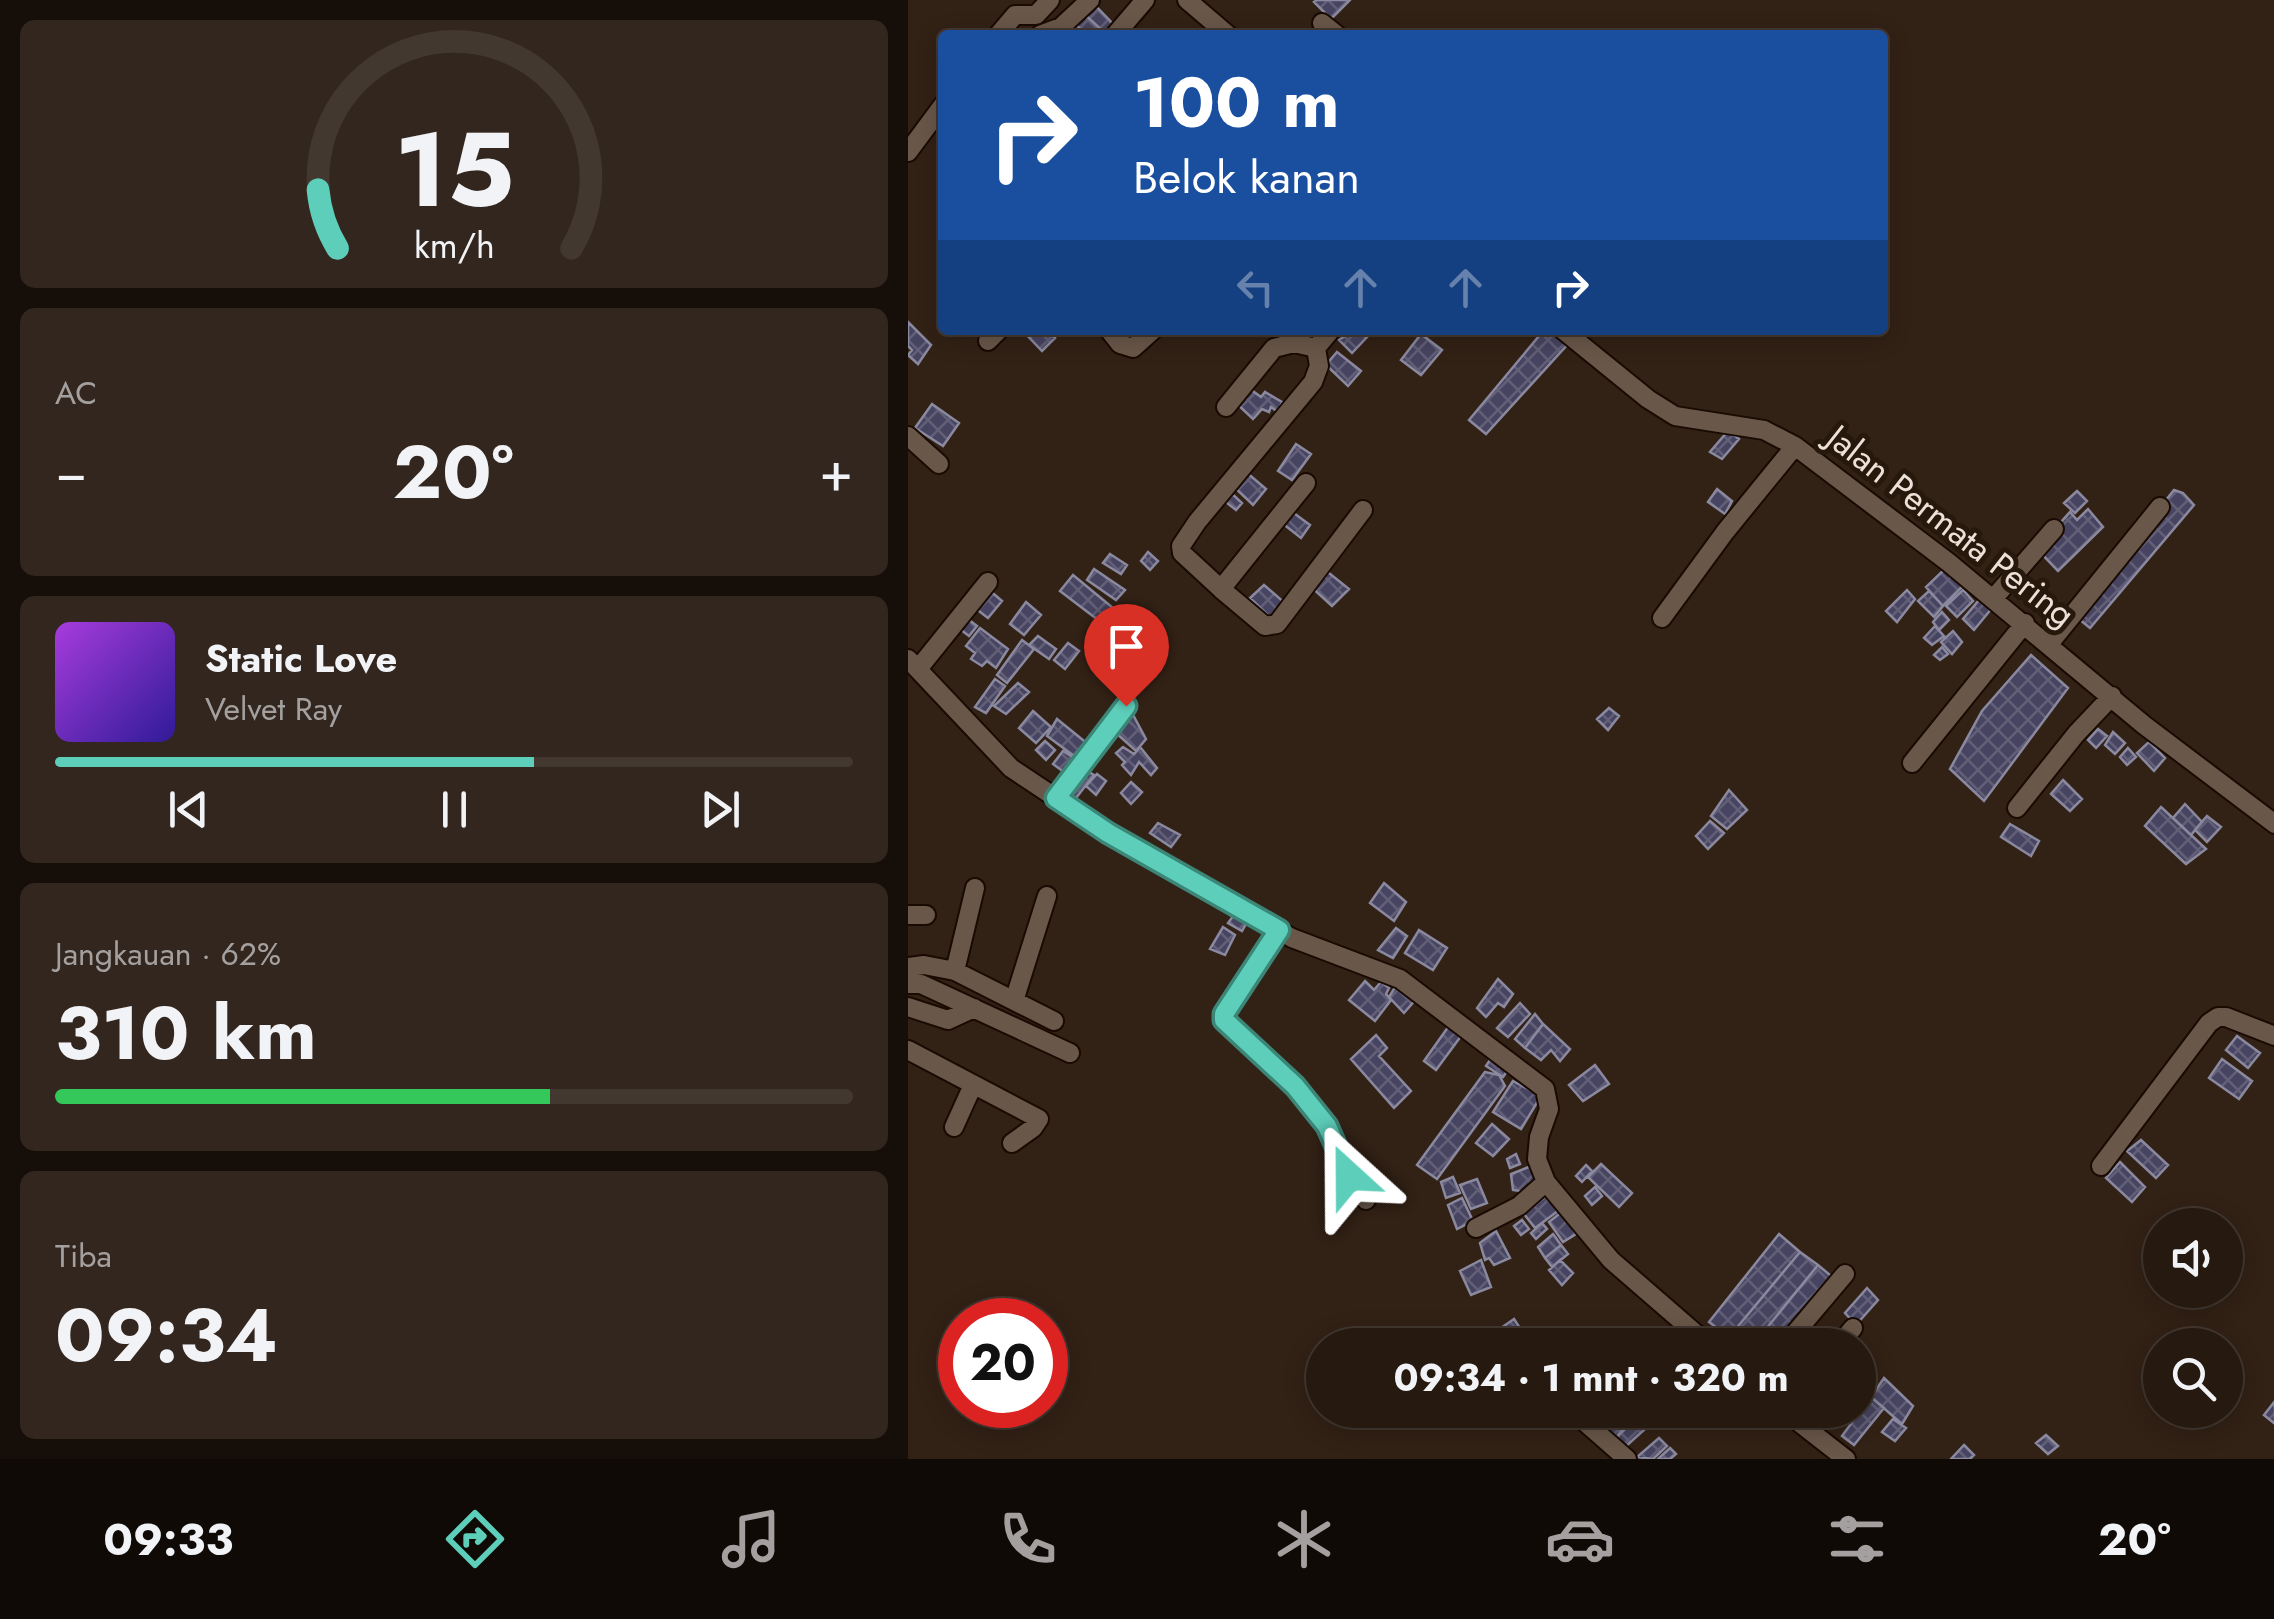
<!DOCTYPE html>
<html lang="id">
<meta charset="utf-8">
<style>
:root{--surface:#261910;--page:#32261e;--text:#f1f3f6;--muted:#a4a09f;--line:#423830;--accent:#5dceb9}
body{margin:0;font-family:Jost,sans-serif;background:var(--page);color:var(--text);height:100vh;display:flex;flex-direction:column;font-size:38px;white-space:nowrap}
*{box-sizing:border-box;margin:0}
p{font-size:32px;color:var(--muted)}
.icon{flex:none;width:55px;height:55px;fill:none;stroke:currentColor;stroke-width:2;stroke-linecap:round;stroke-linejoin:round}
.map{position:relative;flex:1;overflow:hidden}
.side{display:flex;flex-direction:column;gap:20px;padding:20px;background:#150e09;width:908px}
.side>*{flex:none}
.guide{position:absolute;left:30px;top:30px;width:950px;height:305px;border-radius:10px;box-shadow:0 5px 25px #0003,0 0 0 2px var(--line);background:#1a4fa0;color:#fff;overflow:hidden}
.buttons{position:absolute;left:1235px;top:1208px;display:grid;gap:20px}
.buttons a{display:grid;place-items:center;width:100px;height:100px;border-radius:50%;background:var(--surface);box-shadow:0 5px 25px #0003,0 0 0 2px var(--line);font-size:50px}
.speed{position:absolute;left:30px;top:1298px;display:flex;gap:20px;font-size:50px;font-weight:700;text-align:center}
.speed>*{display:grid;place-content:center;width:130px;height:130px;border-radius:50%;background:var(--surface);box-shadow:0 5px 25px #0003,0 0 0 2px var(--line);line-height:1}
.speed .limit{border:15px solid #d22;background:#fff;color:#111}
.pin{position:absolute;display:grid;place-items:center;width:85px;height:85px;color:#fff;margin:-102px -42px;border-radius:50% 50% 50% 0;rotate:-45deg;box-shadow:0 0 10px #0007}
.pin .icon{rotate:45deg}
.me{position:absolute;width:110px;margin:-55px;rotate:336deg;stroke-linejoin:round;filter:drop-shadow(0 0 8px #0008)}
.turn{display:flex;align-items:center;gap:35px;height:210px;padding:0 30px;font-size:45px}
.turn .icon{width:130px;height:130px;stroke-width:2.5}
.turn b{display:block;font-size:70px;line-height:85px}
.lanes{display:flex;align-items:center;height:95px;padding:0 30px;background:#0003;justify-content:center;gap:50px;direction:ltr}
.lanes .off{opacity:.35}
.big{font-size:75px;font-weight:700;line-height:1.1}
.side .tile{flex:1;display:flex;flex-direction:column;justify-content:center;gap:15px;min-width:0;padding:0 35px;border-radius:15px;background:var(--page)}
.side .dial{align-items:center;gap:0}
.dial svg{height:260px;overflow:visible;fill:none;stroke:var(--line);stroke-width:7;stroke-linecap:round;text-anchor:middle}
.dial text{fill:var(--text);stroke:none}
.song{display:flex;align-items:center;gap:30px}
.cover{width:120px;height:120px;border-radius:15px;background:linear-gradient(135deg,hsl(280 70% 55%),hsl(250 70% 35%))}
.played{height:10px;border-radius:5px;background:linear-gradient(90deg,var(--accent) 60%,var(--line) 60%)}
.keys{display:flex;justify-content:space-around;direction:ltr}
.heat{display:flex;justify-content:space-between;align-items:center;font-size:55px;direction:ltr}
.charge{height:15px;border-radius:8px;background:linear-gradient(90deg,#34c759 62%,var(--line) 0)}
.trip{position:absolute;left:398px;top:1328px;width:570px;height:100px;border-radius:50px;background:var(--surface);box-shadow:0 5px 25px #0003,0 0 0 2px var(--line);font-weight:700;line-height:100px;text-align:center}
.tab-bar{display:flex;height:160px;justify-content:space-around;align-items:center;background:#0f0a06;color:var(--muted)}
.tab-bar .icon{width:70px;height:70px}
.tab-bar .on{color:var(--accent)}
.tab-bar b{font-size:45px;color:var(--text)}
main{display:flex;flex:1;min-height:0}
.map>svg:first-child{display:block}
</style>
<main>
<section class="side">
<div class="tile dial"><svg viewBox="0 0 100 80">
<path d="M14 69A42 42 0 1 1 86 69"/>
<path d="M14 69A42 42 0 0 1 8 51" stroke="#5dceb9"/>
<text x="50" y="56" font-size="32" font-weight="700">15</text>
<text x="50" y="72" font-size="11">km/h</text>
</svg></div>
<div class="tile"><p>AC</p>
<div class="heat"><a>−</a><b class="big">20°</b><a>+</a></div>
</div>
<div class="tile">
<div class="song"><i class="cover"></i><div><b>Static Love</b><p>Velvet Ray</p></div></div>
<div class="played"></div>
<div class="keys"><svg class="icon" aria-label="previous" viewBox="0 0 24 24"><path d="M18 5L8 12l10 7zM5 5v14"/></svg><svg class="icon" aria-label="pause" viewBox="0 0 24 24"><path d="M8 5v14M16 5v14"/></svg><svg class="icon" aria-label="next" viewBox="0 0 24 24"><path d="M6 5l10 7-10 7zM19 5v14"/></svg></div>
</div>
<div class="tile"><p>Jangkauan · 62%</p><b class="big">310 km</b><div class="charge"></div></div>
<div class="tile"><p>Tiba</p><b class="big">09:34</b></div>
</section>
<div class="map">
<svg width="1367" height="1459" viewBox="0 0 1367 1459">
<defs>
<pattern id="building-cross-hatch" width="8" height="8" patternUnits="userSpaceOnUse" patternTransform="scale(2.5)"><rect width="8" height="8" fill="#474461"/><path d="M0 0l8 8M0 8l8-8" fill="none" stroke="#625f77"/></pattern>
</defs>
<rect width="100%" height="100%" fill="#322115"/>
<!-- building -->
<path fill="url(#building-cross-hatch)" stroke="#8a899f" stroke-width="2.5" d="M409 0H442L423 19 406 2Z
M183 1 207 26 198 34 173 11Z
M173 11 198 34 178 35 164 20Z
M164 20 178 35H149Z
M0 322 23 345 10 364 0 355 4 350 0 346Z
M114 330H139L147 338 134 351Z
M432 330H455L460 336 444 353 431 340 437 336Z
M636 330H645L660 344 578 434 561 420Z
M513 334 534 350 513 375 493 360Z
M429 352 453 371 440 386 418 365Z
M342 389 353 397 357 392 374 402 370 412 363 407 361 412 354 409 345 419 328 403Z
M24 404 51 423 35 446 7 428Z
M820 431 831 439 814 459 802 452Z
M388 444 403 454 384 480 370 471Z
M338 472 358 489 345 505 326 487Z
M809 489 824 501 817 514 800 502Z
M1266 490 1275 493 1286 505 1182 628 1166 615Z
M321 491 334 503 328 510 314 499Z
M1169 491 1179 501 1167 513 1156 503Z
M1180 509 1195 527 1150 571 1129 549 1162 512 1169 520Z
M383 511 402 525 393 538 374 523Z
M240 552 250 561 242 570 233 561Z
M202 554 219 565 213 574 195 563Z
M1040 566 1057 584 1035 606 1018 587Z
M186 569 217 590 208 600 179 580Z
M416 569 441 589 424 606 402 586Z
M165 575 205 608 194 623 152 591Z
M356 585 378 604 364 619 342 598Z
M80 589 94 601 80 618 67 608Z
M999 590 1007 599 989 622 978 611Z
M1055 590 1065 601 1049 617 1038 606Z
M1021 591 1035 606 1026 617 1010 601Z
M1077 593 1089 602 1066 630 1055 619Z
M118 602 133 615 116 635 102 624Z
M1034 612 1041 620 1031 630 1025 622Z
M56 616 69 626 61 636 48 626Z
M1027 626 1036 636 1024 645 1016 638Z
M72 628 100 649 88 668 79 661 74 666 63 659 67 653 58 646Z
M1045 631 1054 642 1044 654 1033 642Z
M130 636 148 649 141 659 121 645Z
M114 640 126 649 99 683 89 675Z
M160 643 171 651 157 669 146 660Z
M1034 647 1040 654 1032 660 1026 655Z
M1123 655 1160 688 1076 801 1042 769 1074 711Z
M87 679 97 686 78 713 67 707Z
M110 683 121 692 98 714 86 706Z
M701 708 711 716 700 730 689 719Z
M125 711 143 727 128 743 111 728Z
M223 711 238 739 228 751 207 732Z
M149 719 181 745 169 758 139 736Z
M1190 729 1199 736 1188 748 1180 740Z
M1205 732 1217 743 1207 754 1197 745Z
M137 741 147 750 138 760 128 750Z
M1241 742 1257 758 1246 771 1229 753Z
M215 747 226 754 232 747 249 768 243 775 231 762 223 775 214 765 217 762 208 753Z
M1220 748 1228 757 1219 765 1212 757Z
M155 751 171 761 160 775 145 764Z
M173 768 186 775 168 798 156 792Z
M189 774 198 781 188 795 178 786Z
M1155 780 1174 799 1162 811 1143 794Z
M223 782 234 792 223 804 213 793Z
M821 790 839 810 819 829 803 816Z
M1277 804 1294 822 1283 835 1265 818Z
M1253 807 1298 849 1278 864 1237 826Z
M1299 816 1313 827 1299 842 1287 830Z
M802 821 816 833 800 849 788 836Z
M250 823 272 835 263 847 242 833Z
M1102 824 1131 841 1123 856 1093 837Z
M476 883 498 902 486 921 462 903Z
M331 908 343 915 334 931 320 923Z
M315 927 327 935 317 955 302 949Z
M488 928 499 936 485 958 470 950Z
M511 930 539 948 525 970 497 953Z
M492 979 509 998 496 1013 481 997Z
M590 979 605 994 596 1007 590 1003 578 1017 569 1008Z
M457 981 466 990 473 982 481 988 478 994 483 1000 467 1021 441 1000Z
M612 1003 622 1014 600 1037 589 1028Z
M627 1014 635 1024 617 1048 607 1039Z
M543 1023 556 1032 528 1070 516 1061Z
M635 1024 662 1049 652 1061 643 1050 633 1060 617 1048Z
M468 1035 479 1048 471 1056 503 1091 486 1108 443 1059Z
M1329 1036 1352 1053 1340 1068 1318 1050Z
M588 1051 604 1064 595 1077 578 1066Z
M1314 1059 1344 1081 1331 1099 1301 1078Z
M687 1065 701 1084 675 1101 661 1085Z
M577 1072 591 1075 597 1086 529 1179 509 1165Z
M605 1081 633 1096 613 1129 585 1112Z
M584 1124 601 1139 585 1156 568 1143Z
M1233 1140 1260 1165 1248 1178 1219 1151Z
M608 1154 612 1164 602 1168 599 1159Z
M1212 1162 1237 1187 1224 1202 1198 1178Z
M693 1164 724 1193 711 1207 680 1177Z
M626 1165 632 1184 618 1192 605 1190 603 1174Z
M678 1165 684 1171 674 1182 668 1176Z
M545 1177 552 1193 538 1198 533 1182Z
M569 1179 579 1203 563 1209 552 1185Z
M687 1187 694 1196 684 1205 677 1196Z
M638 1196 650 1211 627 1228 616 1214Z
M554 1198 565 1221 549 1229 540 1205Z
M655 1211 668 1234 655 1242 641 1222Z
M614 1220 621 1229 613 1235 606 1226Z
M634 1223 639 1229 628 1239 623 1233Z
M588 1231 602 1258 586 1265 581 1258 577 1260 572 1243Z
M645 1234 653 1245 637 1258 630 1247Z
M871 1234 892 1252 821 1337 801 1322Z
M653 1245 660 1254 644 1267 637 1258Z
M892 1252 910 1265 845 1345H831L821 1337Z
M573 1260 583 1287 563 1295 552 1271Z
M652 1260 665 1273 654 1285 641 1270Z
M910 1265 929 1281 877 1345H845Z
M959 1288 970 1300 948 1325 937 1313Z
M606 1319 621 1342 581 1345 577 1339Z
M976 1378 1005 1406 994 1424 963 1397Z
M963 1397 976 1408 946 1445 934 1436Z
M1367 1401V1424L1356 1415Z
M638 1410H658L665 1420 652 1426Z
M716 1411 723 1419 707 1439 697 1429Z
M985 1419 998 1428 987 1441 974 1432Z
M726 1420 736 1430 716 1448 707 1439Z
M1138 1435 1150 1446 1140 1454 1128 1443Z
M751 1438 759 1446 745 1459 729 1457Z
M1056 1445 1066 1455 1062 1459H1043Z
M762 1448 768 1454 762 1459H750Z"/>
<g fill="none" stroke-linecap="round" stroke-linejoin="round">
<!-- minor casing -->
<g stroke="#190a02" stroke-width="22">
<path id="minor" d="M279 0 320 35
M414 23 429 35
M90 35 107 15H128L142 0
M132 35 153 27 182 0
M207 35 237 0
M0 152 35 105
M201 330 212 344 225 348 245 330
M655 330 740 399 767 416 856 430 887 446 1040 562 1236 725 1367 824
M80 341 91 330
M318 407 366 348 386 343 408 348
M0 436 31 464
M398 483 313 589 274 553 273 546 289 522 405 382 411 366 408 348 423 330
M313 589 357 626 369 624 455 510
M1085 599 1146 529
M754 618 817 532 887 446
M1141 644 1252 507
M0 659 103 768 148 798 200 833 384 938 492 979 637 1089 641 1109 631 1137 629 1159 638 1182 703 1260 801 1345
M10 669 80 582
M1004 763 1117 623
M148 798 218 706
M1109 808 1168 734 1204 696
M0 915H18
M371 930 316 1014 317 1020C352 1053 389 1084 416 1123 433 1147 441 1176 458 1200
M0 967 16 965 47 971 67 888
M47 971 146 1021
M0 984H13L162 1053
M106 1001 139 896
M0 1007 40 1020 66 1008
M0 1050 131 1119 125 1128 104 1143
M46 1127 65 1085
M1193 1166 1301 1023 1310 1017H1318L1367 1036
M568 1228 611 1206 638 1182
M877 1345 937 1274
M931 1345 945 1328
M875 1410 938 1459
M670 1416 719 1459"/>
</g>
<!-- minor -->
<use href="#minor" stroke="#695749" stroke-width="18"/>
</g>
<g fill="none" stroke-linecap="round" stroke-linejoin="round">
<!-- route casing -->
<g stroke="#3c8678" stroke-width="25">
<path id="route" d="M218 706 148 798 200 833 371 930 316 1014V1020L387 1086 419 1126 441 1176"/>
</g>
<!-- route -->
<use href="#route" stroke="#5dceb9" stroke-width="18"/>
</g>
<g text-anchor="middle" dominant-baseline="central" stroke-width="10" stroke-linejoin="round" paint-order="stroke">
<!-- street labels -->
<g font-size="35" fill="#ece0d8" stroke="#27180c">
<text transform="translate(1043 526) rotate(38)">Jalan Permata Pering</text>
</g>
</g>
</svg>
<div class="buttons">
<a><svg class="icon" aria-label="sound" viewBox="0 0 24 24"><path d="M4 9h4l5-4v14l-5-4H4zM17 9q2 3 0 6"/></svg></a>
<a><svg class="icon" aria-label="search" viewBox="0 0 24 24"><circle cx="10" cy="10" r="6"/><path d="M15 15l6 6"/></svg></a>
</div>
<div class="speed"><div class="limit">20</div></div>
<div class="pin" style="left:218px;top:706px;background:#d93025"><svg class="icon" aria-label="arrive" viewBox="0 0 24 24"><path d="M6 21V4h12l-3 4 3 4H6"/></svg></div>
<svg class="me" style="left:441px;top:1176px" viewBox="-20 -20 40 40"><path d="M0-17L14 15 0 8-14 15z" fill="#5dceb9" stroke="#fff" stroke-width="4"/></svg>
<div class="trip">09:34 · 1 mnt · 320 m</div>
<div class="guide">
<div class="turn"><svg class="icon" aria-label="right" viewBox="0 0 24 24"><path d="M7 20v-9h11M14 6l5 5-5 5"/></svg><div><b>100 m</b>Belok kanan</div></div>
<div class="lanes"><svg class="icon off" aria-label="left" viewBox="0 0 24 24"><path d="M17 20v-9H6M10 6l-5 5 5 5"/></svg><svg class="icon off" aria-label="ahead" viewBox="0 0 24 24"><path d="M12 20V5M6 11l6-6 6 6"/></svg><svg class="icon off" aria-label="ahead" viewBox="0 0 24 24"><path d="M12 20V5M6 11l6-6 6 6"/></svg><svg class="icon" aria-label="right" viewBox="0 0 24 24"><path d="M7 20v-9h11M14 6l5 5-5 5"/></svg></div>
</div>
</div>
</main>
<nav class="tab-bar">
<b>09:33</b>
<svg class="icon on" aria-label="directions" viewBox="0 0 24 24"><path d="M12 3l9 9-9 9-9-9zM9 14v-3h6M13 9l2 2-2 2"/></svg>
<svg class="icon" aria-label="music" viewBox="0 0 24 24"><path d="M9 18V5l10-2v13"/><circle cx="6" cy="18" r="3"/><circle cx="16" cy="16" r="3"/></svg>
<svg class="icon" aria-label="phone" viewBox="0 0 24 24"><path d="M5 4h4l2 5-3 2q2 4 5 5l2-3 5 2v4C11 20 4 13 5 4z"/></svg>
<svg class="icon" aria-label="climate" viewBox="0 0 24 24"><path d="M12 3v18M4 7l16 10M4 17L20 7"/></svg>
<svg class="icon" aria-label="car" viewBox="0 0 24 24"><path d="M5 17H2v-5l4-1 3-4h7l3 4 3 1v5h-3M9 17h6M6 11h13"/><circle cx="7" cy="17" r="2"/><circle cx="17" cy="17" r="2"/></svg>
<svg class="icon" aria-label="filters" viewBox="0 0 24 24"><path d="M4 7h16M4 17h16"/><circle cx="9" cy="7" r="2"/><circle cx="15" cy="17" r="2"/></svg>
<b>20°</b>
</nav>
